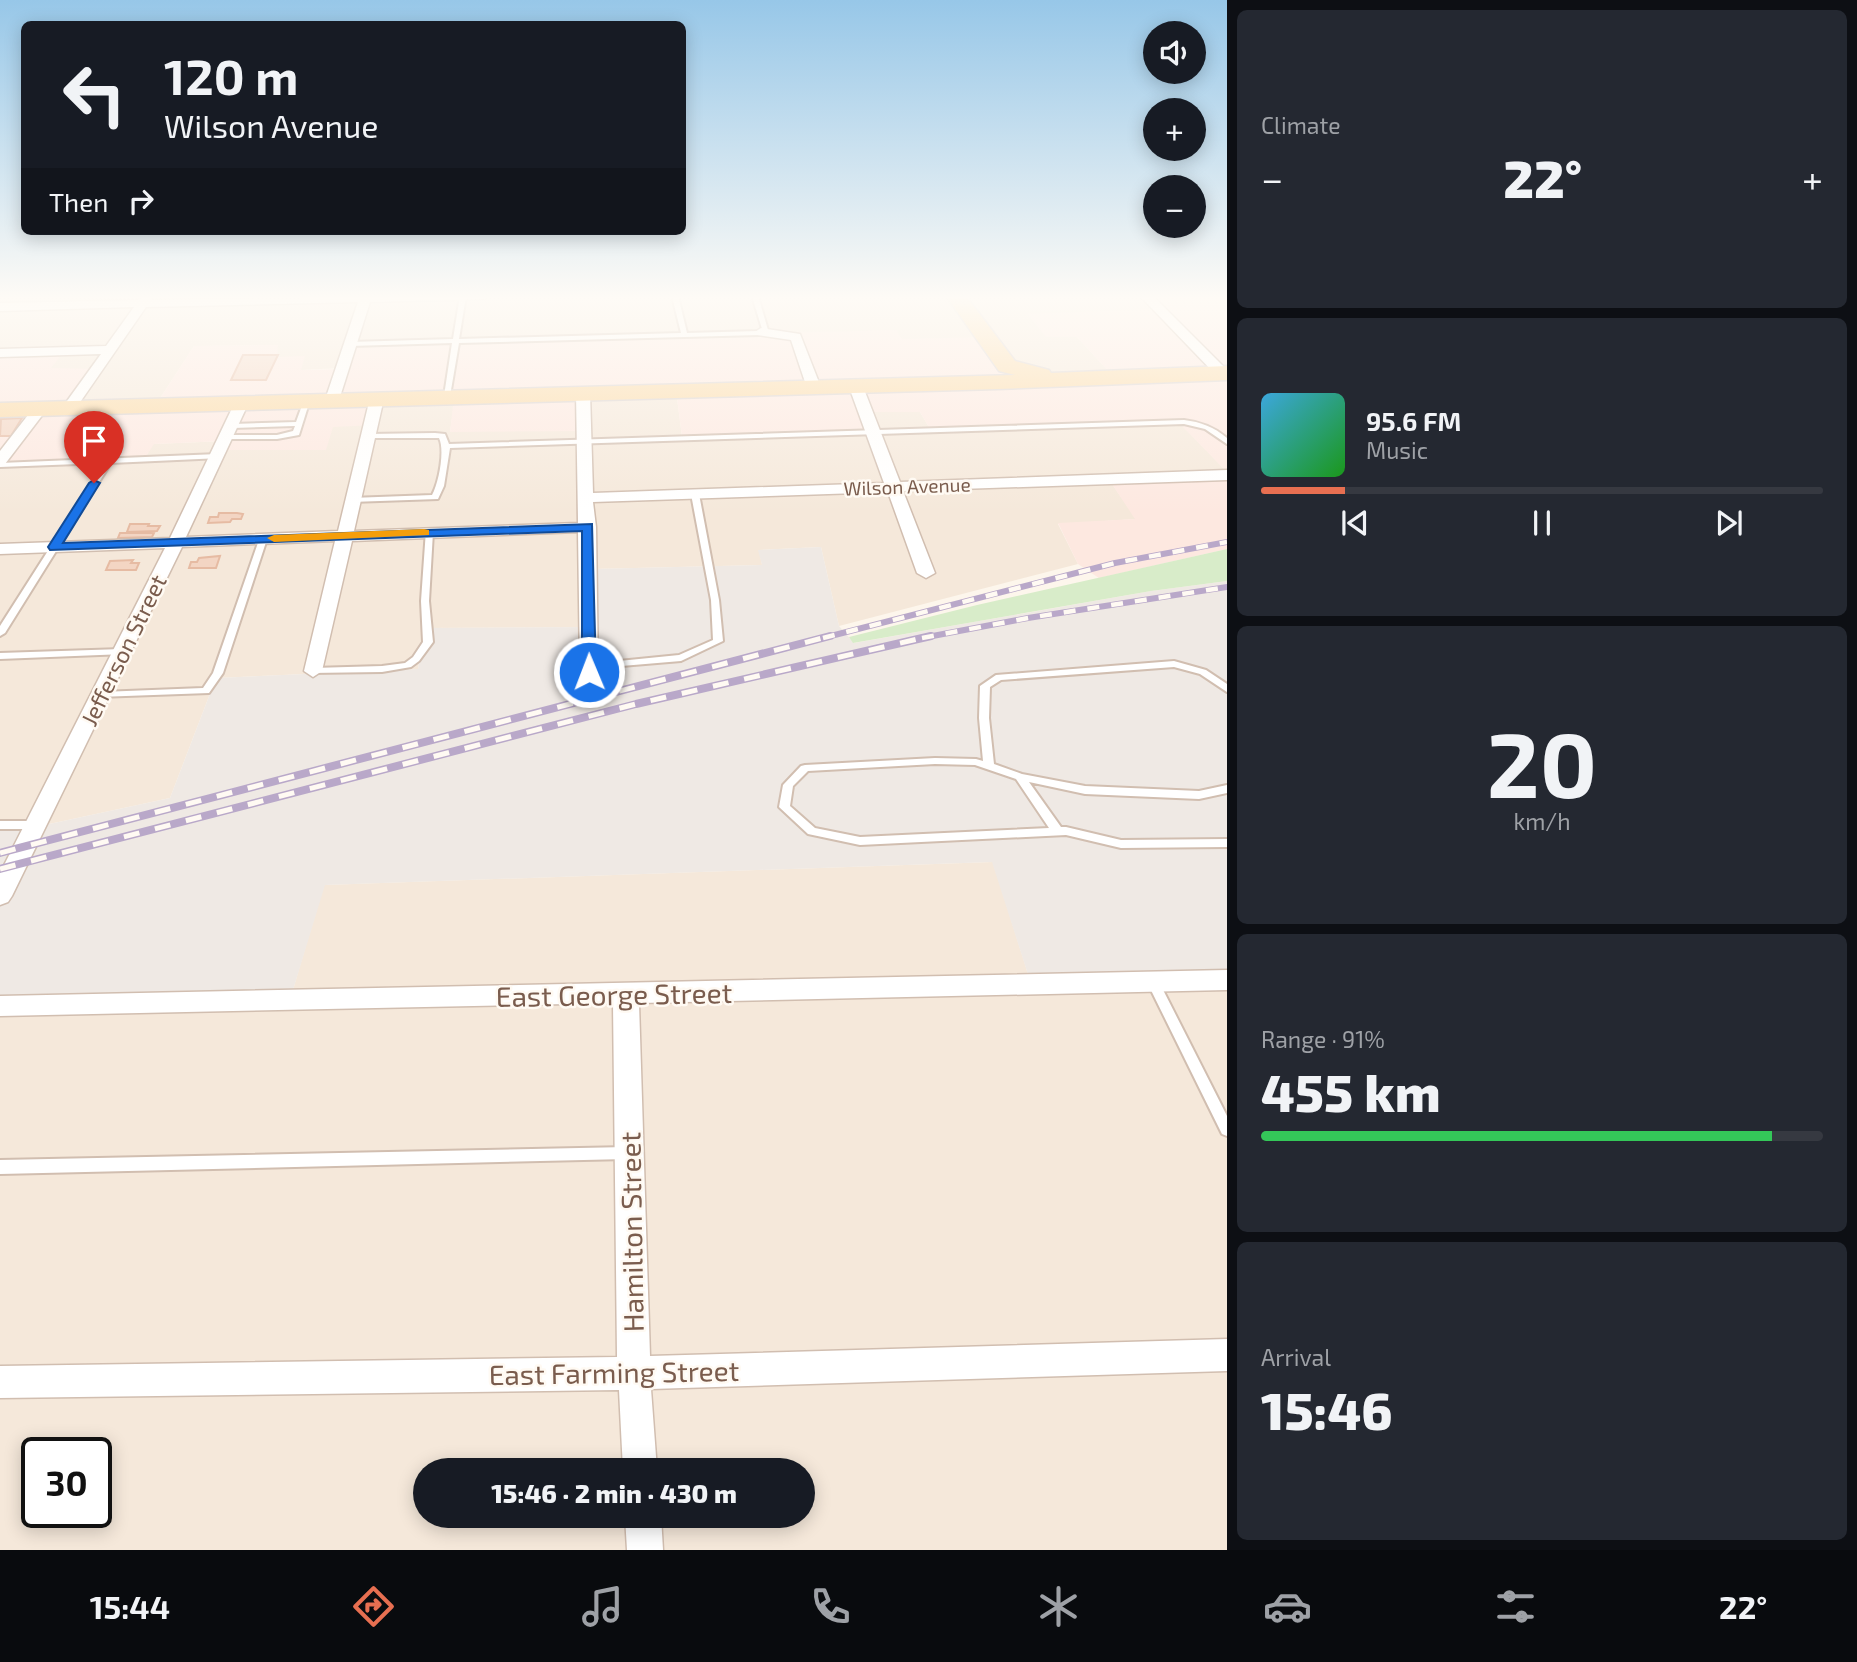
<!DOCTYPE html>
<meta charset="utf-8">
<style>
:root{--surface:#171b24;--page:#242831;--text:#f1f3f6;--muted:#9ea1a6;--line:#363941;--accent:#e76f51}
body{margin:0;font-family:"Exo 2",sans-serif;background:var(--page);color:var(--text);height:100vh;display:flex;flex-direction:column;font-size:26px;white-space:nowrap}
*{box-sizing:border-box;margin:0}
p{font-size:23px;color:var(--muted)}
.icon{flex:none;width:38px;height:38px;fill:none;stroke:currentColor;stroke-width:2;stroke-linecap:round;stroke-linejoin:round}
.map{position:relative;flex:1;overflow:hidden}
.sheet{display:flex;flex-direction:column;gap:10px;padding:10px;background:#0d0f14;width:630px}
.sheet>*{flex:none}
.hud{position:absolute;left:21px;top:21px;width:665px;height:214px;border-radius:10px;box-shadow:0 4px 18px #0003;background:#171b24;color:var(--text);overflow:hidden}
.fabs{position:absolute;left:1143px;top:21px;display:grid;gap:14px}
.fabs a{display:grid;place-items:center;width:63px;height:63px;border-radius:50%;background:var(--surface);box-shadow:0 4px 18px #0003;font-size:35px}
.speed{position:absolute;left:21px;top:1437px;display:flex;gap:14px;font-size:35px;font-weight:700;text-align:center}
.speed>*{display:grid;place-content:center;width:91px;height:91px;border-radius:50%;background:var(--surface);box-shadow:0 4px 18px #0003;line-height:1}
.speed .limit{border:4px solid #111;border-radius:10px;background:#fff;color:#111}
.pin{position:absolute;display:grid;place-items:center;width:60px;height:60px;color:#fff;margin:-72px -30px;border-radius:50% 50% 50% 0;rotate:-45deg;box-shadow:0 0 7px #0007}
.pin .icon{rotate:45deg}
.me{position:absolute;width:77px;margin:-38px;rotate:359deg;stroke-linejoin:round;filter:drop-shadow(0 0 5px #0008)}
.turn{display:flex;align-items:center;gap:24px;height:147px;padding:0 28px;font-size:32px}
.turn .icon{width:91px;height:91px;stroke-width:2.5}
.turn b{display:block;font-size:49px;line-height:60px}
.then{display:flex;align-items:center;height:66px;padding:0 28px;background:#0003;gap:14px;font-size:26px}
.big{font-size:52px;font-weight:800;line-height:1.1}
.sheet .tile{flex:1;display:flex;flex-direction:column;justify-content:center;gap:10px;min-width:0;padding:0 24px;border-radius:10px;background:var(--page)}
.sheet .dial{align-items:center;gap:0}
.dial b{font-size:91px;line-height:1}
.song{display:flex;align-items:center;gap:21px}
.cover{width:84px;height:84px;border-radius:10px;background:linear-gradient(135deg,hsl(200 70% 55%),hsl(120 70% 35%))}
.played{height:7px;border-radius:4px;background:linear-gradient(90deg,var(--accent) 15%,var(--line) 15%)}
.keys{display:flex;justify-content:space-around;direction:ltr}
.heat{display:flex;justify-content:space-between;align-items:center;font-size:38px;direction:ltr}
.charge{height:10px;border-radius:5px;background:linear-gradient(90deg,#34c759 91%,var(--line) 0)}
.trip{position:absolute;left:413px;top:1458px;width:402px;height:70px;border-radius:35px;background:var(--surface);box-shadow:0 4px 18px #0003;font-weight:800;line-height:70px;text-align:center}
.menu{display:flex;height:112px;justify-content:space-around;align-items:center;background:#090b0e;color:var(--muted)}
.menu .icon{width:49px;height:49px}
.menu .current{color:var(--accent)}
.menu b{font-size:32px;color:var(--text)}
main{display:flex;flex:1;min-height:0}
.map>svg:first-child{display:block}
</style>
<main>
<div class="map">
<svg width="1227" height="1550" viewBox="0 0 1227 1550">
<rect width="100%" height="100%" fill="#fdf6ec"/>
<!-- residential -->
<path fill="#f5e8da" fill-rule="evenodd" d="M0 296H1146L1158 309 1047 337H1077L1112 375 1014 378 988 337 300 370 276 357 277 345 194 346 157 403 71 407 50 368 64 351 0 352Z
M676 390 682 437 881 433 872 412H920L933 434 1181 424 1227 472V478L1110 481 1136 519 1058 524 1078 564 839 626 821 547 759 550 762 565 592 569 590 627 426 628 418 669 216 678 170 798 26 829H0V463L145 458 153 444 226 441 332 426 378 398 455 397 450 432 585 393Z
M993 862 1032 987 1227 983V1550H0V1010L289 1003 324 885ZM37 1452H96V1512H37ZM425 1470H803V1516H425Z"/>
<!-- commercial -->
<path fill="#fde8e0" d="M1146 296H1227V472L1180 424 933 434 920 412H873L882 433 682 437 676 390 585 393 587 431 450 432 454 397 379 398 375 425 333 427 326 450H223L225 441 154 444 145 458 0 463V352L65 350 51 368 103 369 72 406 157 403 194 346 278 345 277 357 305 356 301 370 345 369 353 344 896 330 902 339 988 337 1014 378 1111 374 1077 337H1046L1028 314 1157 309Z
M1227 478V549L1099 578 1078 564 1058 523 1135 519 1110 481Z"/>
<!-- industrial -->
<path fill="#efe9e4" d="M821 547 839 626 854 643 1151 591 1227 581V983L1032 987 992 862 325 885 289 1003 0 1010V829H26L170 798 216 678 418 669 426 628 590 627 592 569 762 565 758 550Z"/>
<!-- green -->
<path fill="#d8ecc9" d="M1227 549V581L1151 591 853 643 849 637 977 605Z"/>
<!-- building -->
<path fill="#f3d5c3" stroke="#e6bba3" stroke-width="2" d="M243 355H278L266 380H231Z
M22 418 11 436H0L1 419Z
M219 513H237L243 514 241 519H232L230 522 208 523 210 517H218Z
M130 524H149L148 526H160L157 531 127 532Z
M120 533H154L152 537 118 538Z
M220 556 216 568H189L191 562H197L199 558Z
M133 560 131 563H139L136 570H106L110 561Z"/>
<g fill="none" stroke-linecap="round" stroke-linejoin="round">
<!-- lane casing -->
<g stroke="#d1beb0" stroke-width="4">
<path id="lane" d="M460 296H466L459 339 681 333 672 296H678L687 333 758 331 762 329 752 296H758L768 330 759 335 459 343 450 396 447 398 444 396 452 343 350 346 347 344 350 342 453 339Z
M307 398 310 400 299 435 277 439H227L223 437 227 435H277L293 431 295 426 232 428 228 426 232 424 296 422 304 400Z
M1184 420C1201 422 1214 427 1227 438V444L1205 429 1184 424 450 448 444 486 438 499 351 502 347 500 351 498 432 495C439 482 445 450 439 438H364V434H367L435 433 445 434 449 444Z
M218 454 222 456 221 458 111 463 5 633 0 636V626L104 463 0 467V463Z
M692 492H698L699 494 719 600 723 641 681 661 586 669 584 667 589 664 679 655 713 640 711 600 691 494Z
M426 530H429L433 532 429 601 433 642 419 661 411 667 382 672 310 673 308 671 313 668 382 666 405 663 413 657 423 642 421 601Z
M260 537H263L267 539 223 673 209 693 98 697 96 695 101 692 203 688 213 673Z
M122 649 125 650 127 652 125 654 0 659V653Z
M1174 661 1206 670 1227 684V692L1200 674 1174 667 1001 680 990 687 989 718 994 764 1022 774 1085 786 1199 791 1227 785V793L1199 799 1085 794 1029 782 1061 827H1066L1121 840 1227 839V847L1121 848 1066 835 860 845 808 834 779 807 783 785 801 766 805 765 935 758 976 759 983 761 979 718 980 686 996 675ZM935 764 975 765 1016 779 1049 828 860 837 815 828 790 806 793 786 808 771Z
M0 821H36L41 825 36 829H0Z
M1153 977 1157 978 1227 1116V1136L1222 1134 1147 982 1149 978Z
M627 1147 632 1148 634 1153 632 1158 627 1159 0 1174V1160Z"/>
</g>
<!-- street casing -->
<g stroke="#d1beb0" stroke-width="3">
<path id="street" d="M142 296H154L151 300 490 296 484 299 370 302 339 400 332 404 325 400 358 302 146 307 74 411 69 412 62 408 101 354 0 357V349L106 346 134 307 0 311V303L139 300Z
M1140 296H1153L1227 370V376H1217Z
M761 328 800 334 820 385 818 388H808L806 385 791 340 757 335 755 332Z
M855 380 862 384 900 482 1227 470V480L903 491 935 573 926 578 917 573 888 492 593 502 596 527 598 672 589 678 580 672 578 532 352 541 322 671 313 677 304 671 335 541 182 547 12 896 8 902 0 905V873L165 548 0 554V544L170 538 235 402 242 398 249 402 186 537 338 531 370 398 377 394 384 398 354 531 578 523 576 392 583 388 590 392 593 493 884 483 848 384Z
M40 405 47 409 5 464 0 465V451L35 406Z
M1227 970V990L639 1003 650 1356 1227 1339V1371L651 1389 657 1470H623L619 1390 0 1398V1366L617 1357 613 1003 0 1016V996Z
M625 1516H661L663 1550H627Z"/>
</g>
<!-- primary casing -->
<g stroke="#dad1cd" stroke-width="3">
<path id="primary" d="M946 296H966L1015 361 1049 370 1051 373 1227 366V380L998 389 0 417V403L1015 375 999 371Z"/>
</g>
<!-- lane -->
<use href="#lane" fill="#fff" fill-rule="evenodd"/>
<!-- street -->
<use href="#street" fill="#fff" fill-rule="evenodd"/>
<!-- primary -->
<use href="#primary" fill="#fbd9a5" fill-rule="evenodd"/>
<!-- rail-far1 casing -->
<g stroke="#b9a8c9" stroke-width="6">
<path id="rail-far1" d="M823 638 1115 563 1227 542
M922 638 1028 618 1227 587"/>
</g>
<!-- rail casing -->
<g stroke="#b9a8c9" stroke-width="8">
<path id="rail" d="M0 853 830 636
M0 869 636 704 931 636"/>
</g>
<!-- rail-far1 -->
<use href="#rail-far1" stroke="#fffaf3" stroke-width="4.5" stroke-dasharray="12" stroke-linecap="butt"/>
<!-- rail -->
<use href="#rail" stroke="#fffaf3" stroke-width="5" stroke-dasharray="16" stroke-linecap="butt"/>
</g>
<!-- sky -->
<linearGradient id="sky" x2="0" y2="1"><stop stop-color="#97c7e8"/><stop offset="0.58" stop-color="#fefbf6"/><stop offset="1" stop-color="#fefbf6" stop-opacity="0"/></linearGradient>
<rect width="1227" height="513" fill="url(#sky)"/>
<!-- route -->
<path fill="#1a73e8" stroke="#114b97" stroke-width="2" d="M94 480 100 483 63 543 592 524 596 672 589 676 582 672V531L50 550 48 547 89 483Z"/>
<!-- slow -->
<path fill="#f59e0b" d="M424 529 429 530V535L274 542 267 538 274 535Z"/>
<g text-anchor="middle" dominant-baseline="central" stroke-width="5" stroke-linejoin="round" paint-order="stroke">
<!-- far-street labels -->
<g font-size="19" fill="#7a5c4d" stroke="#fffaf3">
<text transform="translate(907 486) rotate(-2)">Wilson Avenue</text>
</g>
<!-- street labels -->
<g font-size="23" fill="#7a5c4d" stroke="#fffaf3">
<text transform="translate(123 650) rotate(-64)">Jefferson Street</text>
</g>
<!-- near-street labels -->
<g font-size="28" fill="#7a5c4d" stroke="#fffaf3">
<text transform="translate(614 994) rotate(-1)">East George Street</text>
<text transform="translate(631 1232) rotate(-91)">Hamilton Street</text>
<text transform="translate(614 1372) rotate(-1)">East Farming Street</text>
</g>
</g>
</svg>
<div class="fabs">
<a><svg class="icon" aria-label="sound" viewBox="0 0 24 24"><path d="M4 9h4l5-4v14l-5-4H4zM17 9q2 3 0 6"/></svg></a>
<a>+</a>
<a>−</a>
</div>
<div class="speed"><div class="limit">30</div></div>
<div class="pin" style="left:94px;top:483px;background:#d93025"><svg class="icon" aria-label="arrive" viewBox="0 0 24 24"><path d="M6 21V4h12l-3 4 3 4H6"/></svg></div>
<svg class="me" style="left:589px;top:672px" viewBox="-20 -20 40 40"><circle r="17" fill="#1a73e8" stroke="#fff" stroke-width="3"/><path d="M0-11L8 9 0 5-8 9z" fill="#fff"/></svg>
<div class="trip">15:46 · 2 min · 430 m</div>
<div class="hud">
<div class="turn"><svg class="icon" aria-label="left" viewBox="0 0 24 24"><path d="M17 20v-9H6M10 6l-5 5 5 5"/></svg><div><b>120 m</b>Wilson Avenue</div></div>
<div class="then">Then<svg class="icon" aria-label="right" viewBox="0 0 24 24"><path d="M7 20v-9h11M14 6l5 5-5 5"/></svg></div>
</div>
</div>
<section class="sheet">
<div class="tile"><p>Climate</p>
<div class="heat"><a>−</a><b class="big">22°</b><a>+</a></div>
</div>
<div class="tile">
<div class="song"><i class="cover"></i><div><b>95.6 FM</b><p>Music</p></div></div>
<div class="played"></div>
<div class="keys"><svg class="icon" aria-label="previous" viewBox="0 0 24 24"><path d="M18 5L8 12l10 7zM5 5v14"/></svg><svg class="icon" aria-label="pause" viewBox="0 0 24 24"><path d="M8 5v14M16 5v14"/></svg><svg class="icon" aria-label="next" viewBox="0 0 24 24"><path d="M6 5l10 7-10 7zM19 5v14"/></svg></div>
</div>
<div class="tile dial"><b>20</b><p>km/h</p></div>
<div class="tile"><p>Range · 91%</p><b class="big">455 km</b><div class="charge"></div></div>
<div class="tile"><p>Arrival</p><b class="big">15:46</b></div>
</section>
</main>
<nav class="menu">
<b>15:44</b>
<svg class="icon current" aria-label="directions" viewBox="0 0 24 24"><path d="M12 3l9 9-9 9-9-9zM9 14v-3h6M13 9l2 2-2 2"/></svg>
<svg class="icon" aria-label="music" viewBox="0 0 24 24"><path d="M9 18V5l10-2v13"/><circle cx="6" cy="18" r="3"/><circle cx="16" cy="16" r="3"/></svg>
<svg class="icon" aria-label="phone" viewBox="0 0 24 24"><path d="M5 4h4l2 5-3 2q2 4 5 5l2-3 5 2v4C11 20 4 13 5 4z"/></svg>
<svg class="icon" aria-label="climate" viewBox="0 0 24 24"><path d="M12 3v18M4 7l16 10M4 17L20 7"/></svg>
<svg class="icon" aria-label="car" viewBox="0 0 24 24"><path d="M5 17H2v-5l4-1 3-4h7l3 4 3 1v5h-3M9 17h6M6 11h13"/><circle cx="7" cy="17" r="2"/><circle cx="17" cy="17" r="2"/></svg>
<svg class="icon" aria-label="filters" viewBox="0 0 24 24"><path d="M4 7h16M4 17h16"/><circle cx="9" cy="7" r="2"/><circle cx="15" cy="17" r="2"/></svg>
<b>22°</b>
</nav>
